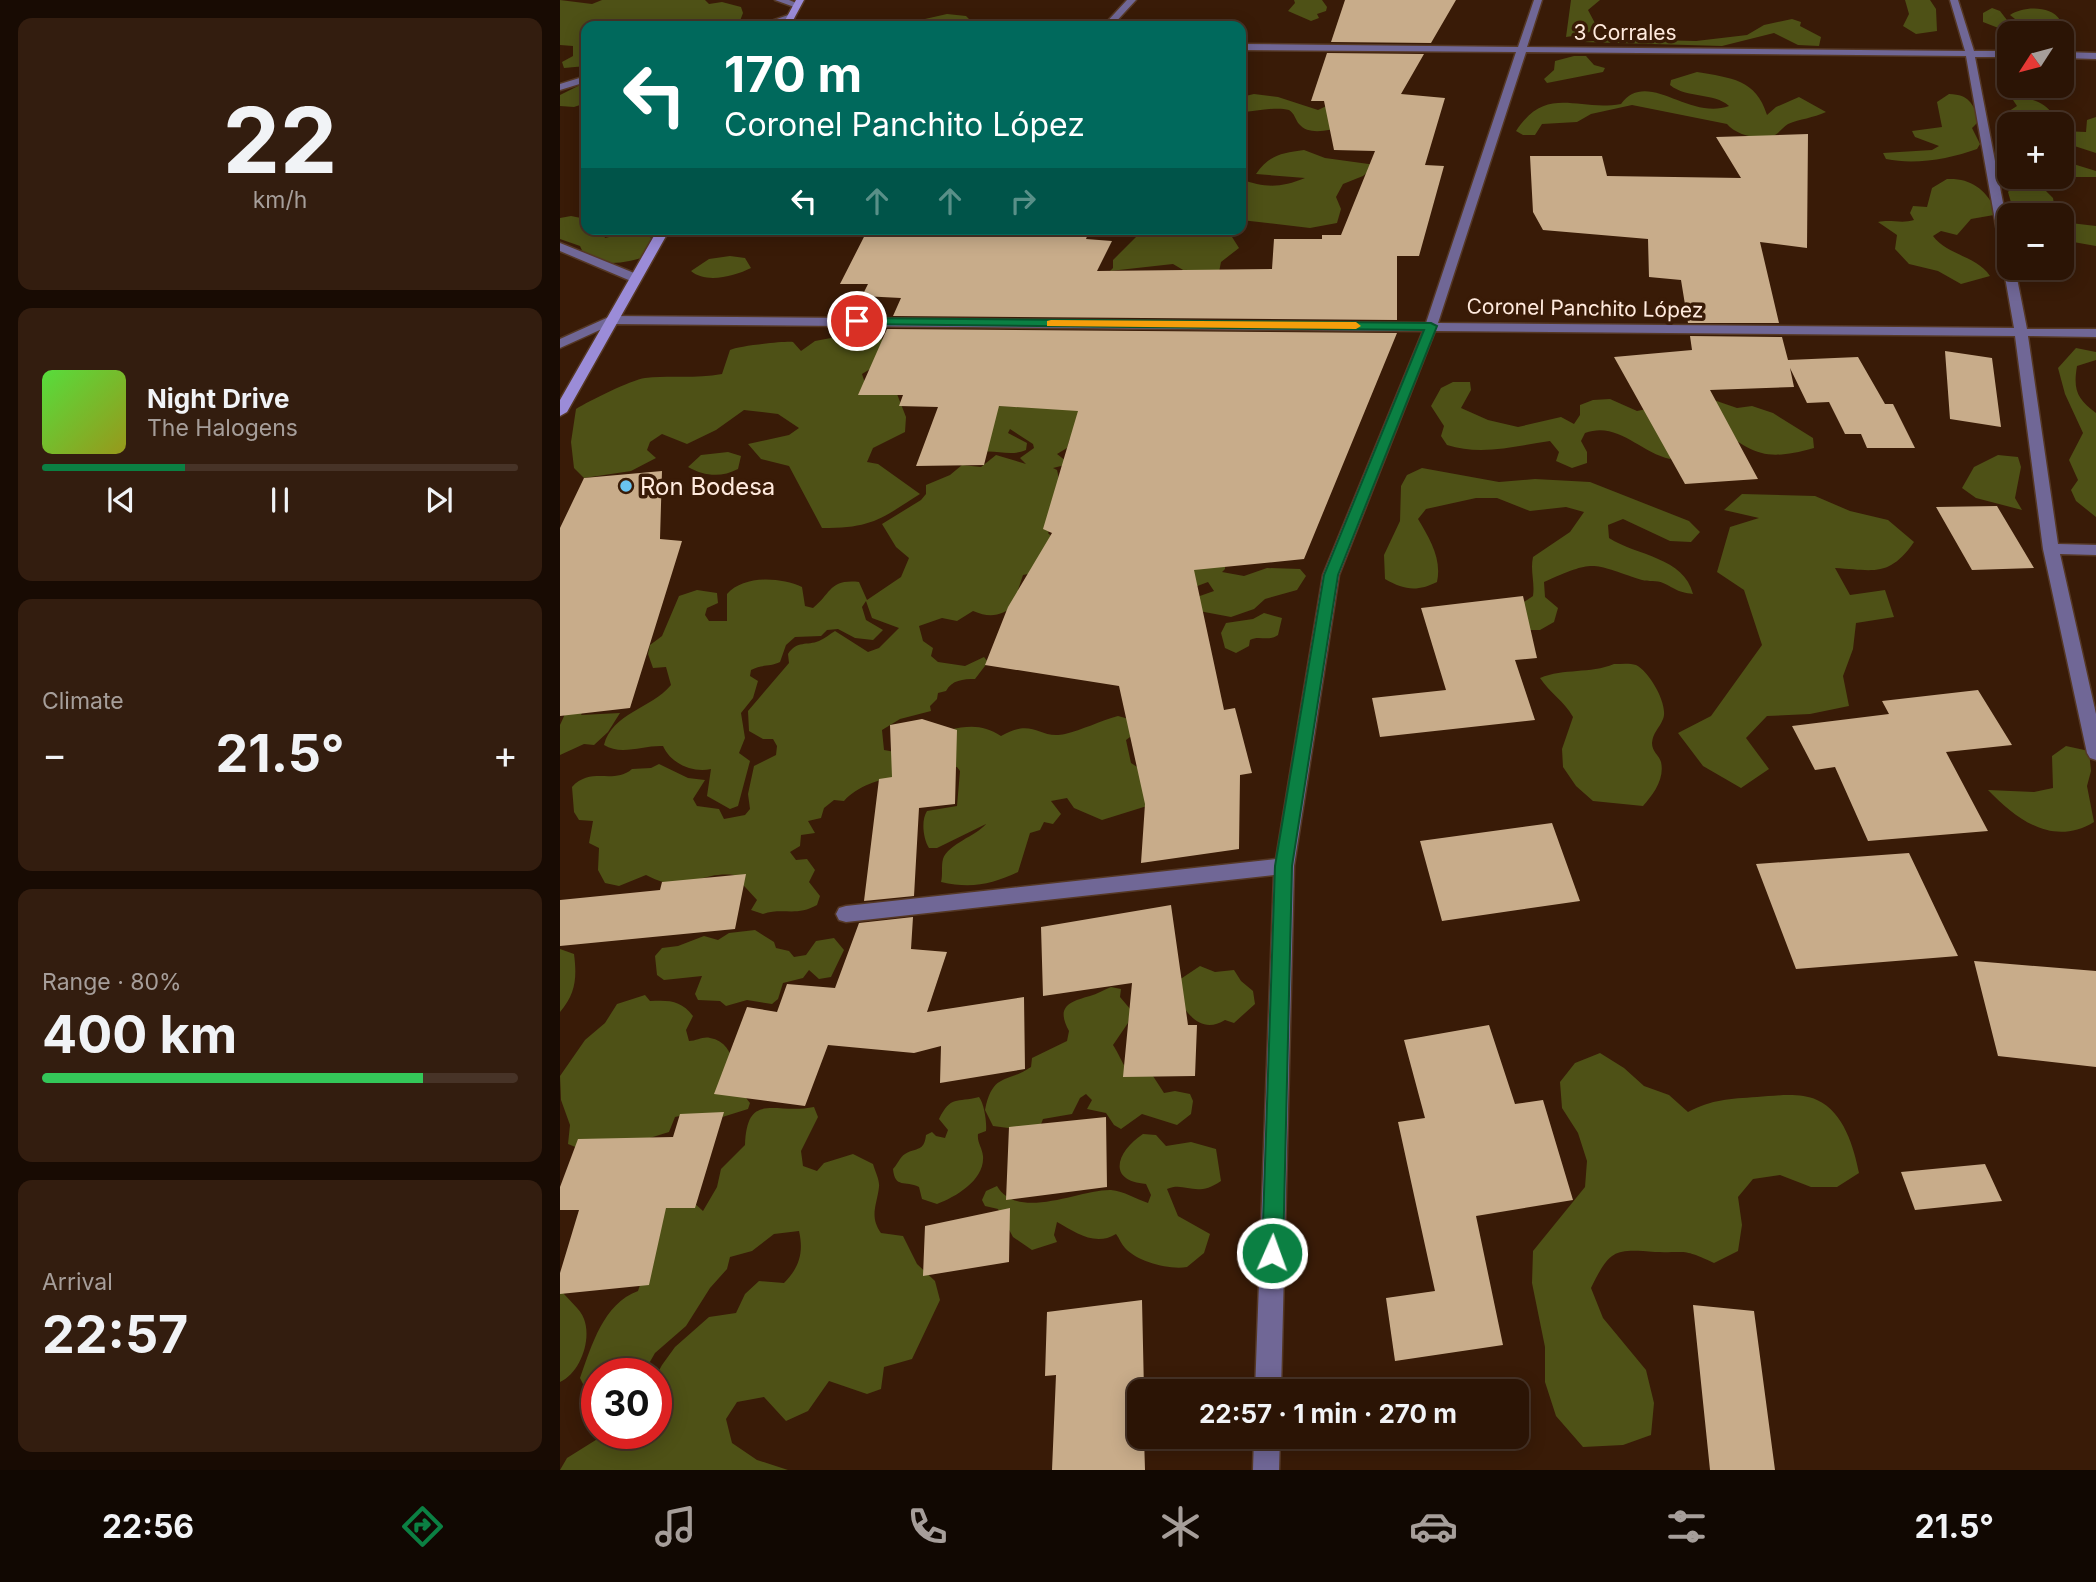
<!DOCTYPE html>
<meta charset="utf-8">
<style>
:root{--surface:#2b1405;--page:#331d0f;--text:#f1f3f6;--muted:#a69e9a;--line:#473327;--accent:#0b8043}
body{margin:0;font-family:Inter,sans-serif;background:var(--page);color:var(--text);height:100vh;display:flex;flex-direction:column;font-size:26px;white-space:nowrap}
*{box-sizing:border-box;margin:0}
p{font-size:23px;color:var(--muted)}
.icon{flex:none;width:38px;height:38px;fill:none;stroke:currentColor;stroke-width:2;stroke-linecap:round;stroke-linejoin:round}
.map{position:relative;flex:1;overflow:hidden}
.drawer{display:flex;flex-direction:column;gap:18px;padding:18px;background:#180b03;width:560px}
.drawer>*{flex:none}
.top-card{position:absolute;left:21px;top:21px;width:665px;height:214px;border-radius:14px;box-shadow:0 4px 18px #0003,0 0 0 2px var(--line);background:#00695c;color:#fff;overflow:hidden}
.needle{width:46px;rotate:234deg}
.fabs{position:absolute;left:1437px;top:21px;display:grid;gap:14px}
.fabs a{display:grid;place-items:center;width:77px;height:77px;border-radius:14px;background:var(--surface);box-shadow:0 4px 18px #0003,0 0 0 2px var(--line);font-size:35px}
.speed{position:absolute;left:21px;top:1358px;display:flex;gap:14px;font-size:35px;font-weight:700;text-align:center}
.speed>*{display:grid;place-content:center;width:91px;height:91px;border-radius:50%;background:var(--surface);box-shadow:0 4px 18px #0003,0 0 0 2px var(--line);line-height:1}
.speed .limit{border:10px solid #d22;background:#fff;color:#111}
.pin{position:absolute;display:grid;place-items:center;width:60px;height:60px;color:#fff;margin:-30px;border:4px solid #fff;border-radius:50%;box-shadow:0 2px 7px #0007}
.me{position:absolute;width:77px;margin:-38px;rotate:2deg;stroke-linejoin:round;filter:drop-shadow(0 0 5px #0008)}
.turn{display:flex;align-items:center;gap:24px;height:147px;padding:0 28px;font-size:32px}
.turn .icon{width:91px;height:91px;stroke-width:2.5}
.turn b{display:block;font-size:49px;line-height:60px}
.lanes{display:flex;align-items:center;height:66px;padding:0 28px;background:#0003;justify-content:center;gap:35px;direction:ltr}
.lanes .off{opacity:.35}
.big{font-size:52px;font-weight:700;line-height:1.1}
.drawer .widget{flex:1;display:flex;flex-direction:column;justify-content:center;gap:10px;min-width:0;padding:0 24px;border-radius:14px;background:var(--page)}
.drawer .dial{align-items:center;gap:0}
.dial b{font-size:91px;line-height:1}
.song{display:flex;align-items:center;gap:21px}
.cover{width:84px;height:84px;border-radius:10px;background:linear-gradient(135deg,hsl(110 70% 55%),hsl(60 70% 35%))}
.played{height:7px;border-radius:4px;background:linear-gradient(90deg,var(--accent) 30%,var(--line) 30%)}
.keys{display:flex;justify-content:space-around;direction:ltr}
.heat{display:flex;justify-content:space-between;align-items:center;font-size:38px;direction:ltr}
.charge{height:10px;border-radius:5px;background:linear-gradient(90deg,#34c759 80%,var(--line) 0)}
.trip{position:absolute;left:567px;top:1379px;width:402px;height:70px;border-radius:14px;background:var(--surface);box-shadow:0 4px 18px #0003,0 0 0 2px var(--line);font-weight:700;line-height:70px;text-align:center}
.menu{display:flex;height:112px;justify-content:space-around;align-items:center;background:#110802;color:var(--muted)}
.menu .icon{width:49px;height:49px}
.menu .current{color:var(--accent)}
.menu b{font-size:32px;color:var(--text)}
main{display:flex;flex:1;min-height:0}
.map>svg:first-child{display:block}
</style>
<main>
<section class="drawer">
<div class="widget dial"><b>22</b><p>km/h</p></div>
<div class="widget">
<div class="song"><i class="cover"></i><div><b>Night Drive</b><p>The Halogens</p></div></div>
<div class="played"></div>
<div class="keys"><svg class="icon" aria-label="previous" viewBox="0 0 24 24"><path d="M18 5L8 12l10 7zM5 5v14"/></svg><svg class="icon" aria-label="pause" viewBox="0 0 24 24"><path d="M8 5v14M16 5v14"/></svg><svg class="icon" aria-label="next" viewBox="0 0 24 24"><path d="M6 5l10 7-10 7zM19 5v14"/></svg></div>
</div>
<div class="widget"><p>Climate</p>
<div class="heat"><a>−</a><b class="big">21.5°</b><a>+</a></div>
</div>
<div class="widget"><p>Range · 80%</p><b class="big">400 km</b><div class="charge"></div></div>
<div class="widget"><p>Arrival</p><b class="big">22:57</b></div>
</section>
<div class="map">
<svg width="1536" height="1470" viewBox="0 0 1536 1470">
<rect width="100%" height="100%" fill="#391b07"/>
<!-- green -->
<path fill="#4e5116" d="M0 0 32 4 42 0H145L149 4 162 2 181 7 183 13 178 26H124L132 21 86 19 70 25 73 26H26V66L4 68 2 62 13 56V46L0 45Z
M734 0H762L767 7 766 11 757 14 759 18 751 21 728 11 735 3Z
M1011 0H1040L1028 10 1037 27 1026 34 1006 37Z
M1345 0H1370L1376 9 1377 31 1356 34 1343 26 1349 14Z
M1432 8 1440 11 1450 24 1460 23 1450 15C1463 6 1491 5 1500 20L1495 28 1476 30 1478 33H1449V38L1441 29 1423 22V13Z
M387 14 406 16 416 26H352L365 19Z
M1232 19 1241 22 1240 26 1261 37 1259 46 1238 45 1214 33 1162 46 1023 42 1054 39 1136 41 1187 35 1204 25Z
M1014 56H1026L1034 65 1045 68 1043 72 987 83 984 79 994 70 995 61Z
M1137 72C1171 78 1196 79 1207 115L1216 107 1239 97 1266 112C1253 118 1240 119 1228 124 1223 127 1220 132 1215 135 1203 142 1175 135 1167 124L1072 105 1031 114 1017 122 982 124 975 135H963L956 131C987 84 1017 112 1061 104 1087 68 1129 121 1169 106 1154 92 1127 99 1110 85L1111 80Z
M26 82V103L14 107 0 106V95Z
M694 94 718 97 758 110 775 102 782 127C769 130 749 136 739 124 735 119 735 114 729 110 715 106 697 112 681 112V97Z
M1389 94C1411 95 1410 103 1421 119L1412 128 1420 144 1417 149C1390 159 1355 165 1326 159L1323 153 1372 150 1379 146 1355 137 1352 131 1382 127 1377 102Z
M1460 97C1473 99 1486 103 1493 115L1491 124H1449V141H1445L1436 129 1438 118 1457 106 1453 100Z
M1536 117V153L1502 142V131L1526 132 1527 120Z
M744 150 765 158 816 165 803 176 783 184 776 197 781 209 777 223 750 228 681 220V179C704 188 721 188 745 178L696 174C709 155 722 153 744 150Z
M1510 163 1536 171V177H1497L1486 191 1493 198 1494 204C1480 211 1467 212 1452 206L1448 192 1460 177H1502V164Z
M1387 179C1410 178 1424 188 1435 208L1434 215 1411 219 1397 235 1381 231 1373 236C1387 255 1417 256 1430 276L1401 284 1378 271 1349 264 1335 249 1337 235 1318 222C1331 219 1341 224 1354 220L1350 213 1353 206 1367 207 1372 188Z
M11 216 26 219V229H42L45 238 73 231 98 240 88 256C65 263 47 267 25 257L20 246 0 239V218Z
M1502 222 1536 226V246L1502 240Z
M584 229H667L679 248 661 262 658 277 630 274 613 264 550 271 553 268V260Z
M170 256 185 258 191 268C175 276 146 284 131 271L149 259Z
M303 332 319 334 324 341 315 366 302 374 308 392 337 394 346 417 345 432 313 448 307 462 318 464 360 494C319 520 312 528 262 528L229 466 201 459 188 444 229 435 239 428 218 414 184 410 156 430 127 444 102 434 90 442 87 450 96 458 71 471 24 478 14 468 11 442 16 409C29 401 71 380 85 378 112 375 135 379 162 374L170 350C178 346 224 341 233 342L241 351 255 341Z
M1516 348 1536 352V360L1517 366C1513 390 1517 399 1536 413V517L1516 501 1511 490 1518 480 1509 460 1523 433 1505 394 1498 368Z
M893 382H910L911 390 901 408 928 420 958 427 1001 417 1014 424 1020 415V405L1033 400 1050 399 1077 411 1145 397 1177 408 1192 406 1213 413 1253 438 1254 448C1204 462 1194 454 1154 425L1110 459C1079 452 1058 421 1025 433L1021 441 1027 452V463L1012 468 996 461 999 452 990 441C956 446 921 456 887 445L881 436 884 426 871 406 881 388Z
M438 406 521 408 517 436 510 438 507 448 497 454 506 461 505 465 493 468 497 470C502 487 497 518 488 533L491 536 665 558V569L662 572 684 576 707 568 740 569 746 576 737 590 705 599 694 609 671 617 639 611 637 597 654 591 648 582 632 588 473 573 463 575 458 590 459 603C442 615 432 619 413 611L397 621 382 618 359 626 363 641 373 648 371 656 378 662 405 666 424 657 428 662 415 679C403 679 392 680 386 691L378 693 377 699 370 706 371 711 340 719 322 730 324 750 335 752 340 776C320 779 297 786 284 801L274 800 264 808 261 818 248 821 255 833 241 835 240 846 230 852 236 860 247 859 255 870 249 882 260 896 257 905C236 917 223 907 203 914L191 910 197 900 174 875C135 871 128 897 86 875L59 886 45 883 38 870 39 848 29 843 33 821 19 820 14 812 12 787C31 766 54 785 72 769L91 768 99 764 128 778 145 780 133 799 137 806 159 809 164 819 185 815 190 809 188 794 194 766 216 755 217 746 213 739H203L189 731 188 711 229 663 228 654C237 640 247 646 259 641 264 639 270 634 275 631L308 652 319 648 339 628 312 618 306 601 302 607 306 620 323 630 313 640 295 638 278 629 267 630 261 636 235 637 226 645 220 662C210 667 202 664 191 670L190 676 198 681 193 698 181 713 185 738 179 753 190 761 178 806 170 809 147 796 151 769C133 773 111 764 103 746 84 745 61 756 44 745 52 713 91 709 111 685L106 667 93 668 88 654 90 645 102 636 119 596 137 590 157 593 158 603 147 608 145 615 149 621H167V594C184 575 220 577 242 587L245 606 253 608C271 594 269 579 299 582L307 600 341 577 349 558 336 547 322 524 361 500 366 494V485L390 475 402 465 421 467 436 455 466 464 460 458 474 448 473 444 450 429 448 433 467 443 466 450C448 458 432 447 415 454Z
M168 452 181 456 178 469C161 478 144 476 128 467L141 455Z
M1438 455 1458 457 1461 467 1455 498 1462 510 1416 498 1402 488 1414 467Z
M862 468 939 482 975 479 1030 482 1129 521 1140 532 1131 542 1110 541 1063 519 1048 525 1049 538C1077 556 1124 557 1133 594 1117 592 1116 589 1103 583 1097 580 1088 582 1082 580 1030 563 1036 559 984 582L985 597 998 608 994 622 980 630H961L947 613 973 596C975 582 970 571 973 557L1010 532 1024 512 1006 507 970 511 937 498H916L866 509 858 519C870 539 882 559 877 582 857 592 844 590 825 579L824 555 840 521 841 486 847 475Z
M1182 494 1255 496 1290 511 1328 520 1354 542C1329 578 1313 570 1275 568L1290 595 1325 590 1334 617 1296 623 1293 649 1283 676 1289 706 1250 714 1207 716 1186 738 1209 769 1181 788 1143 766 1118 733 1151 716 1202 645 1184 590 1157 572 1170 527 1199 518 1164 510Z
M704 613 722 618 718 635C708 642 699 635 690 640L689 646 676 653 665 648 661 633 666 623 693 619Z
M1054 664C1061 664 1070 663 1076 665 1089 671 1109 705 1103 719 1099 729 1093 732 1092 743 1092 752 1099 755 1101 762 1105 779 1093 795 1083 806L1033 801 1016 786 1003 767 1002 749 1013 717C1004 701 990 693 980 678 1004 668 1030 674 1054 664Z
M24 709 21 715 60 713 48 732 34 745 24 744 0 755V725L5 714Z
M558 716 569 719 574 734 566 740 571 763 588 774 587 806 542 820 514 808 507 798 491 801 501 814 493 824 484 822 480 830 470 833 458 872C432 884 412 889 381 882 383 874 381 866 383 859 388 844 416 836 426 824L377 848H369C363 839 361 820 367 811L397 806 400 771 397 767H387L389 730C410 725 424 725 441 736 474 717 478 740 505 734 522 730 540 721 558 716Z
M1506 746 1529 751 1531 771 1527 786 1534 822C1493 847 1457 820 1428 790L1474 792 1493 788 1492 756Z
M195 930 214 942 216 948 229 951 234 957 246 955 256 941 274 938 284 950 271 977 259 979 249 970 243 978 223 983 218 999 212 1004 187 1000 166 1006 160 1001 138 1000 135 994 142 976 104 980 97 975 95 956 102 948 118 946 144 936 158 940 169 933Z
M0 949 14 954C17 977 16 994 0 1012Z
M640 966 655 972 674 970 681 981 693 991 695 1004 674 1023 665 1020C636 1038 620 1003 608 980L622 978Z
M551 987 561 989 560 997 571 1010 568 1023 553 1045C569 1071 559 1069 593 1076L604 1093 615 1091 630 1094 633 1101 631 1114 617 1125 582 1114 561 1129 554 1125 546 1113 527 1109 532 1100 526 1094 520 1098 512 1114 483 1119 478 1132 433 1126 425 1110C433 1072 446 1084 471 1067L472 1058 507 1041 509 1031C496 1007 508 1002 530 996 537 994 543 990 551 987Z
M85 995 90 1001C109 1000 121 1000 133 1016L126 1030 129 1041C137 1041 143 1036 150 1038 180 1043 173 1085 190 1103L188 1109 156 1119 129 1114 115 1117 109 1132 35 1155 8 1144 10 1125 1 1100 0 1076 25 1040 45 1023 57 1004Z
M1040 1053 1064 1068 1084 1086 1109 1095 1128 1112C1153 1099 1169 1099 1197 1097 1215 1096 1239 1092 1257 1100 1284 1112 1294 1148 1299 1173L1277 1187H1251L1220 1175 1193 1179 1178 1197 1182 1225 1178 1251 1154 1263C1123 1248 1126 1253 1095 1252 1055 1249 1050 1249 1031 1288L1043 1318 1086 1370 1094 1403 1091 1435 1063 1445 1023 1447 996 1416 985 1382V1347L972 1283 973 1251 1025 1187 1027 1161 1018 1133 1002 1108 1000 1082 1015 1063Z
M419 1097C424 1103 427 1122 426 1131L418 1134C417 1143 422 1147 423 1156 425 1180 396 1197 377 1204L362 1199 359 1187C345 1180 335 1189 333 1169 337 1165 340 1157 345 1154 357 1147 364 1152 366 1135L372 1132 376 1136 385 1138 388 1130 379 1119C391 1095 396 1103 419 1097Z
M254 1107 258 1117 241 1151 243 1166 257 1171 264 1163 293 1154 313 1164C315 1171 320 1181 319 1187 317 1205 309 1216 321 1233L343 1236 357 1264 375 1281 380 1300 352 1359 324 1367 321 1389 307 1394 269 1381 248 1411 226 1421 204 1397 177 1402 166 1419 172 1443 197 1460 228 1470H0L7 1458 47 1433H96V1376L102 1365 115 1347 149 1317 176 1313 185 1294 199 1281 224 1283C239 1268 244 1253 239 1231L214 1234 192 1251 170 1257 167 1269 150 1288 126 1326 95 1353 83 1374H37V1412L20 1378C32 1345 43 1304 78 1291L105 1208 133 1202 143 1211 157 1187 161 1169 185 1145C187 1090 215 1115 254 1107Z
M583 1134 596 1135 606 1146 631 1142 656 1149 661 1181C635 1199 626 1181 607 1189L618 1216 650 1234 644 1253 627 1267C609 1270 578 1262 565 1248 561 1244 560 1239 556 1234 535 1247 515 1232 497 1222L494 1235 497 1242 472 1250 453 1237 438 1209 425 1206 422 1200 426 1191 437 1186C458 1222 520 1189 551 1190 564 1191 576 1199 588 1203L591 1195 586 1184C545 1181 558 1150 583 1134Z
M0 1289C6 1298 21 1309 24 1319 32 1340 20 1373 0 1382Z"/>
<!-- building -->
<path fill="#c8ac8a" d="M785 0H896L871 43 771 42Z
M767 53 864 54 841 94 885 98 865 165 884 166 859 256H837V320L333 316 341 298 302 296 308 284H280L308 229H530L526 239 552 241 537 271 712 269 714 239H762V235H781L815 151 774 150 764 101H751Z
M1248 134 1247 248 1200 242 1219 323H1128L1121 280 1089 277 1088 239 983 230 973 212 970 156H1042L1047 176 1181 178 1156 137Z
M327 329 837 333 744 559 634 570 664 710 675 708 692 773 680 775 679 849 581 863 585 804 559 686 425 665 448 607 492 533 483 529 518 411 439 406 424 465 356 466 378 407 339 406 343 395H298Z
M1130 336 1222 337 1228 360 1298 357 1325 404H1333L1355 448H1307L1301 434H1285L1269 402 1247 403 1230 368 1234 387 1150 390 1198 479 1125 484 1054 357 1132 350Z
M1385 351 1432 358 1441 427 1390 419Z
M102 471 100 539 122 541 70 708 0 716V528L24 478Z
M1437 506 1474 568 1412 570 1376 507Z
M963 596 977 658 955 660 975 720 820 737 812 698 886 690 861 608Z
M1418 690 1452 745 1386 752 1428 831 1308 841 1275 767 1255 770 1232 726 1329 714 1322 701Z
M362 719 397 730 395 804 359 808 354 896 304 901 319 779 332 777 330 725Z
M992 823 1020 901 882 921 860 841Z
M1349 853 1398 956 1236 969 1196 864Z
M186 874 175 929 0 946V900L100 890 102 882Z
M611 905 628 1025H637L635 1076 563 1077 572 983 483 996 481 927Z
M353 917 351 949 387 952 367 1012 464 997 465 1069 380 1083 381 1046 354 1053 268 1045 245 1106 154 1094 187 1007 217 1012 227 984 275 988 299 923Z
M1414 961 1536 971V1067L1438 1056Z
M929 1025 955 1104 983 1100 1013 1200 916 1216 943 1345 835 1361 826 1298 875 1291 838 1122 865 1118 844 1040Z
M164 1112 135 1208H106L89 1285 0 1294V1273L19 1210H0V1187L18 1139 113 1137 120 1114Z
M546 1117 547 1187 446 1200 449 1127Z
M1425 1164 1442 1201 1355 1210 1341 1172Z
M450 1208 449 1262 363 1276 365 1226Z
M582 1300 584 1391H579V1437H584L585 1470H492L496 1375 485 1376 487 1312Z
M1133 1305 1194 1311 1215 1470H1150Z"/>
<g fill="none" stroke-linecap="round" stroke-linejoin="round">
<!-- minor casing -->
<g stroke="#553825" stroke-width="3">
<path id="minor" d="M215 0H229L241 5 237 8Z
M567 0H576L552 26H543Z
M974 0H982L967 47 1405 51 1390 0H1398L1414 51H1449V57H1415L1449 234V268H1455L1467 329H1536V337L1468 336 1498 544 1536 545V555L1500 554 1536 714V760L1530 758 1527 753 1483 549 1455 336 875 331 779 575 734 866 721 1391H695L714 875 286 922 279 920 276 914 279 908 286 906 716 859 763 575 863 331 53 324 0 348V339L51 316 866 323 956 52 681 50V44L958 47ZM966 52 1406 56 1454 328 878 323Z
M231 14 234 19 211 26H197Z
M1502 52 1536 53V59L1502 58Z
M26 76V82L0 90V84Z
M0 243 79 275 81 278 71 281 0 251Z
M694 1437H720L719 1470H693Z"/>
</g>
<!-- secondary casing -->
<g stroke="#553825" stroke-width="3">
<path id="secondary" d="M236 0H244L230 26H222Z
M98 229H110L7 412 0 416V400Z"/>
</g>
<!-- minor -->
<use href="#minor" fill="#706796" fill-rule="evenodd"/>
<!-- secondary -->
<use href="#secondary" fill="#9b8cd8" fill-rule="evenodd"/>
</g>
<!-- route -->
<path fill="#0b8043" stroke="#07532c" stroke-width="2" d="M297 318 871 323 877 326 778 575 732 866 723 1253 720 1261 712 1264 705 1261 702 1253 715 866 764 575 864 330 293 324V319Z"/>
<!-- slow -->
<path fill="#f59e0b" d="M491 320 796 322 801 326 796 329 487 326V321Z"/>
<!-- markers -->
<circle fill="#69c3f1" stroke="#391b07" stroke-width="2.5" cx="66" cy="486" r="7"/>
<g text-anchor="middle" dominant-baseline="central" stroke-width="7" stroke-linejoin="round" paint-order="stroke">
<!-- far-street labels -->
<g font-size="21" fill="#ffeadd" stroke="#391b07">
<text x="1065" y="32">3 Corrales</text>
<text transform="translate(1025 308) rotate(1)">Coronel Panchito López</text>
</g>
<!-- poi labels -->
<g font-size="24" fill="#ffeadd" stroke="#391b07" text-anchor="start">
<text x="80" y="486">Ron Bodesa</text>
</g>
</g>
</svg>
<div class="fabs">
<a><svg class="needle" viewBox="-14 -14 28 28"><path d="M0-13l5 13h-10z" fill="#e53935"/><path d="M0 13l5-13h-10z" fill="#a69e9a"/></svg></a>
<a>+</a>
<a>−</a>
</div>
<div class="speed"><div class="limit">30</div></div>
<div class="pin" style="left:297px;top:321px;background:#d93025"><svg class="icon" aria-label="arrive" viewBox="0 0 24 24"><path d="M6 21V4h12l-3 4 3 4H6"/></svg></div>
<svg class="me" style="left:712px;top:1253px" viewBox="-20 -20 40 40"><circle r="17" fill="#0b8043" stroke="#fff" stroke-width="3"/><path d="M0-11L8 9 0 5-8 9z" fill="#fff"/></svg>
<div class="trip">22:57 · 1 min · 270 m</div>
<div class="top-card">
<div class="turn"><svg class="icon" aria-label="left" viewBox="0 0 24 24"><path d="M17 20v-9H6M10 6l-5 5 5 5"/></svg><div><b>170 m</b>Coronel Panchito López</div></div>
<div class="lanes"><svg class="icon" aria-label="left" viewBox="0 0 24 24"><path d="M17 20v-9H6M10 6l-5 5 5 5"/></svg><svg class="icon off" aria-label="ahead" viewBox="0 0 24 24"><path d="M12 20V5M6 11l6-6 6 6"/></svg><svg class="icon off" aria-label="ahead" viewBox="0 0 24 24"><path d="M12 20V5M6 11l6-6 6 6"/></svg><svg class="icon off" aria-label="right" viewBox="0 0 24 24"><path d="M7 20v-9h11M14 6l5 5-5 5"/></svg></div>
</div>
</div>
</main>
<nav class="menu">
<b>22:56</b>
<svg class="icon current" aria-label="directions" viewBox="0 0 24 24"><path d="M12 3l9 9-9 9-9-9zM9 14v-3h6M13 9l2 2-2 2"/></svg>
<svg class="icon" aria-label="music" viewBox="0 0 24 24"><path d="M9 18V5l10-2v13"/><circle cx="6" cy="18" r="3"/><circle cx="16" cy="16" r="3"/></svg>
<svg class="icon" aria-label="phone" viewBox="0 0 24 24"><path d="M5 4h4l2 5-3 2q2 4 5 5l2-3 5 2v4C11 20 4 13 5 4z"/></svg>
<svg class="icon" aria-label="climate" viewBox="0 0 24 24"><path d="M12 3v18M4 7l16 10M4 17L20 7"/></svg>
<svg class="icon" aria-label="car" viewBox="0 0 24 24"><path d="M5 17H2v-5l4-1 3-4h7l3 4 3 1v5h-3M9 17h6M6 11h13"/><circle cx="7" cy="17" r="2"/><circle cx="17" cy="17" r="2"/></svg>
<svg class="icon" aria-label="filters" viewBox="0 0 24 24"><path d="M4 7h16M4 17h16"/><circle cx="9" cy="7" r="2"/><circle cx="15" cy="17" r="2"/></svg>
<b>21.5°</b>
</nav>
